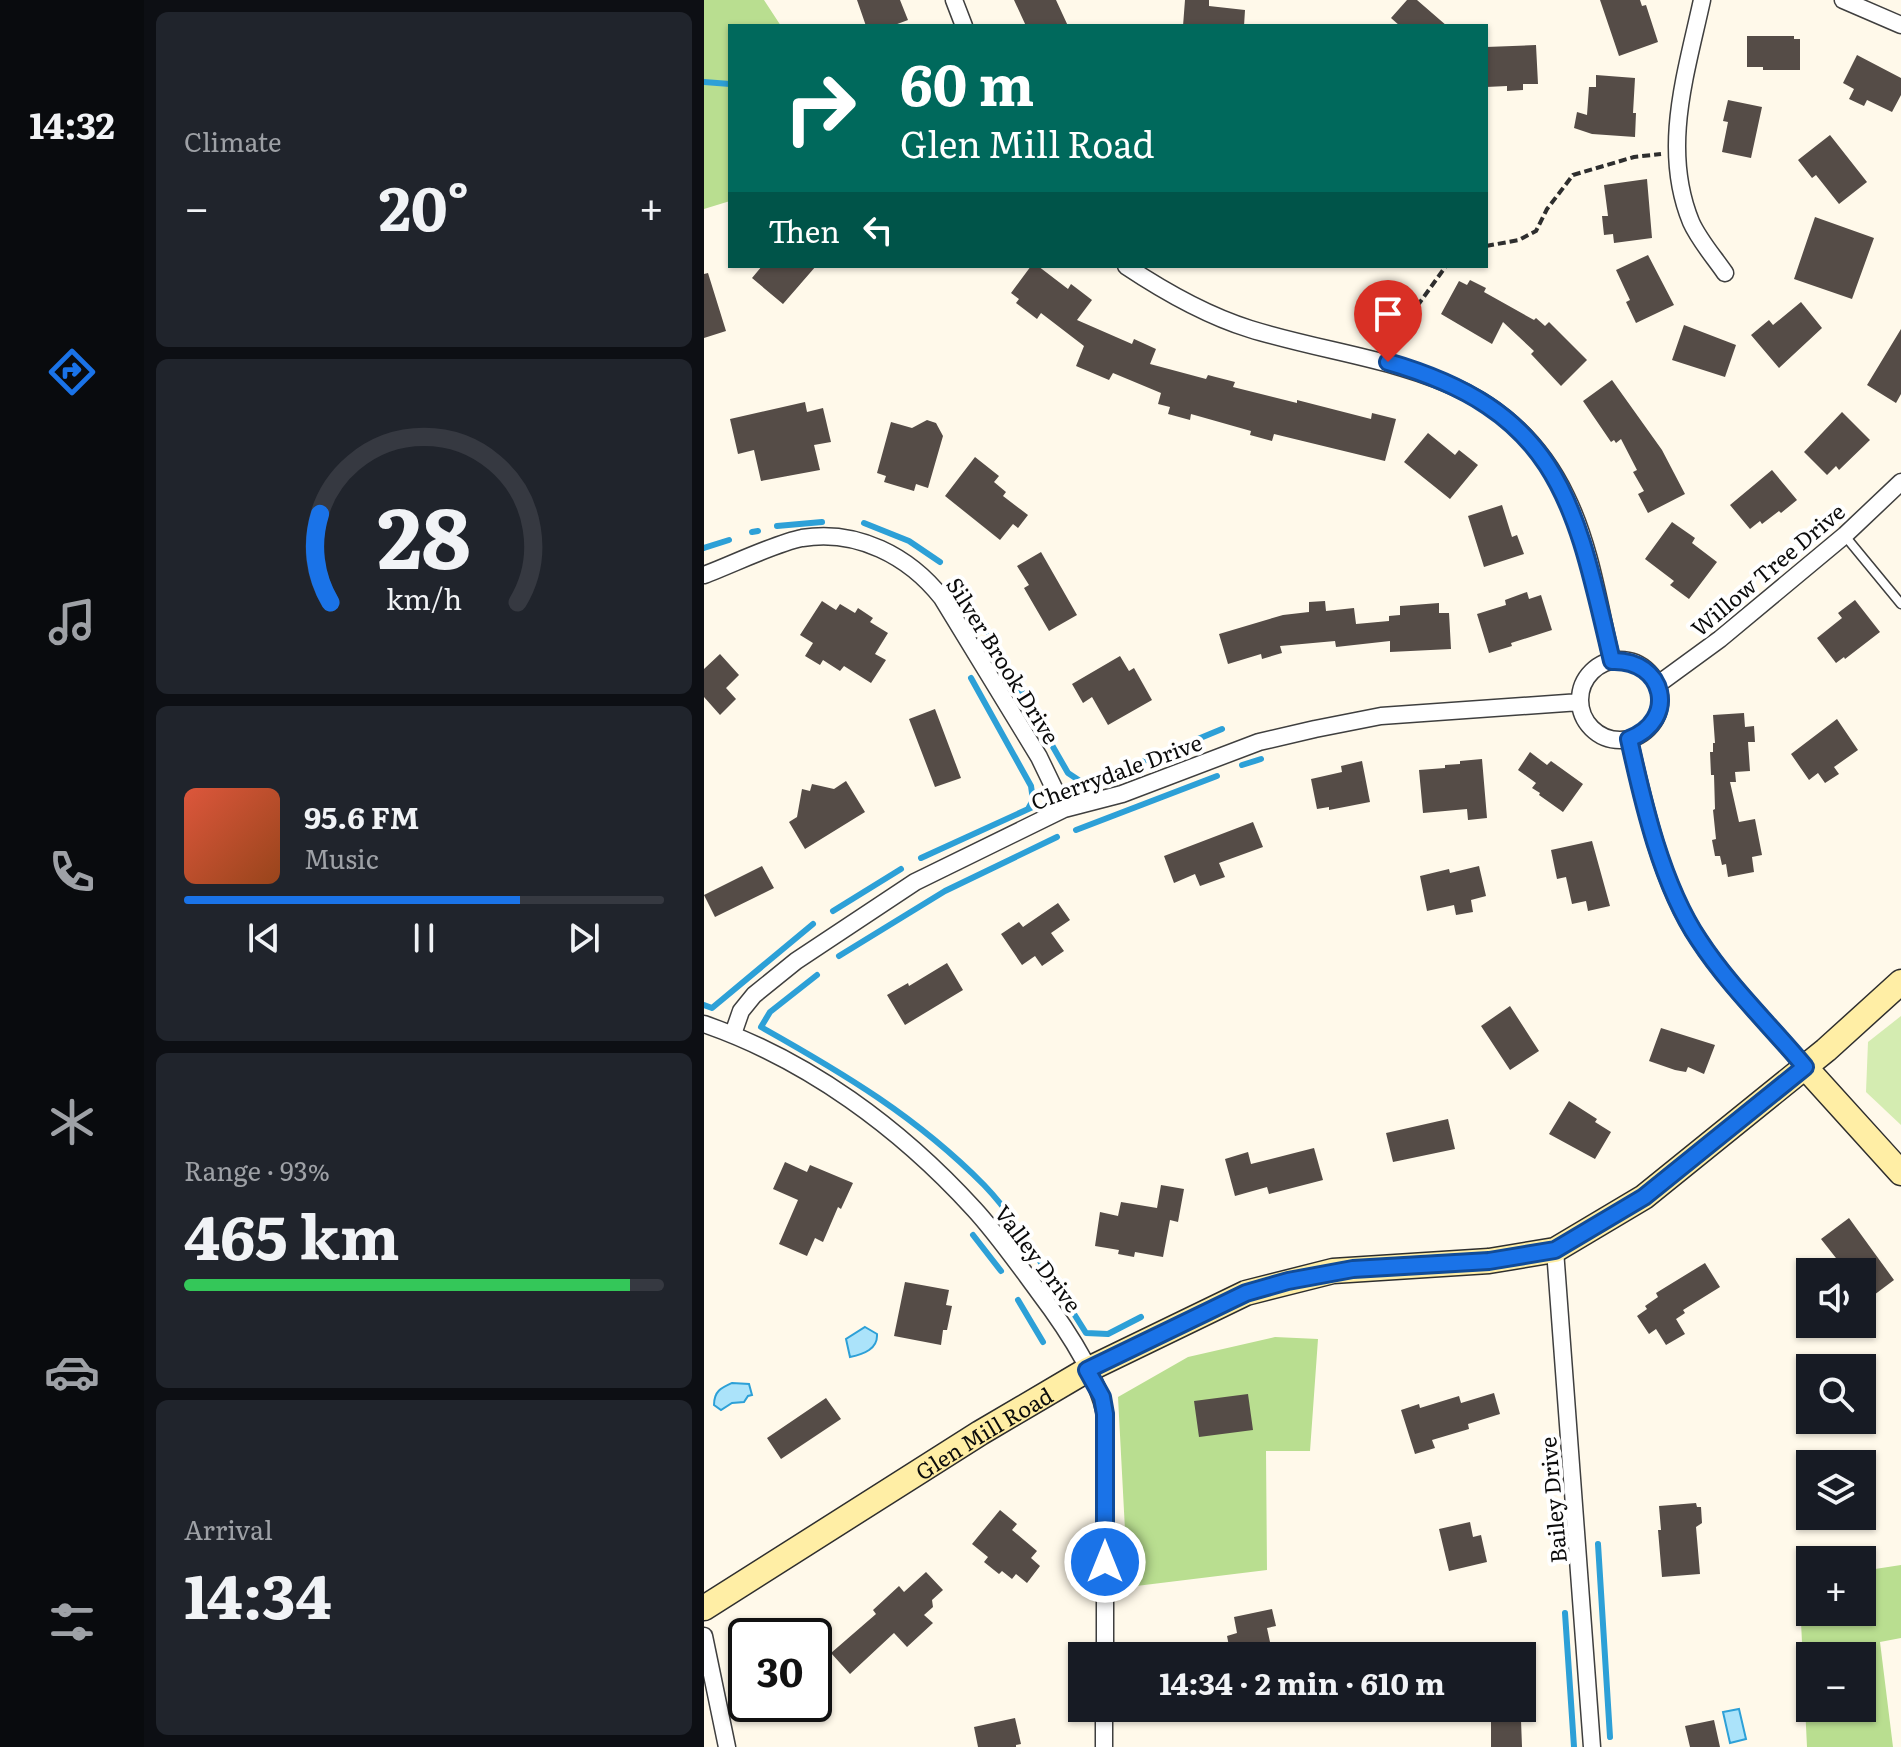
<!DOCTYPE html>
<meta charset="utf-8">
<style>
:root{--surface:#171b24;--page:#20242c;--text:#f1f3f6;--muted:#9ea1a6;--line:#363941;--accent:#1a73e8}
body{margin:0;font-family:Literata,serif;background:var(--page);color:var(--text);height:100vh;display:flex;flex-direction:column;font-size:30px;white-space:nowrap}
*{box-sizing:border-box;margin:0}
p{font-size:26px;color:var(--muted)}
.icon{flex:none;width:44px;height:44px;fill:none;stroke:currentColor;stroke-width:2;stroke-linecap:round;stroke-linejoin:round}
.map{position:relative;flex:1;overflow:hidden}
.panel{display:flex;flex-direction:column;gap:12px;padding:12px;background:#0d0f14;width:560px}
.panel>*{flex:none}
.hud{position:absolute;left:24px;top:24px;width:760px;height:244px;border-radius:0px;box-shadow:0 2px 6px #0004;background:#00695c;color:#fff;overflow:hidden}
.buttons{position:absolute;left:1092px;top:1258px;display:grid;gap:16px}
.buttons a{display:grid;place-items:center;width:80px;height:80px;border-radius:0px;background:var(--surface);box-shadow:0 2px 6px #0004;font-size:40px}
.speed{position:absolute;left:24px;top:1618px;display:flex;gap:16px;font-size:40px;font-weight:700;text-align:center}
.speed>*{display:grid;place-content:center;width:104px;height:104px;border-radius:50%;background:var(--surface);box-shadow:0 2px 6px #0004;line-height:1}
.speed .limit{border:4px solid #111;border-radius:12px;background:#fff;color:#111}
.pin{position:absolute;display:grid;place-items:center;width:68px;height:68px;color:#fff;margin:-82px -34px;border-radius:50% 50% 50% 0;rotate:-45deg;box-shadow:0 0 8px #0007}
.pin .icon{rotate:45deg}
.me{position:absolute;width:88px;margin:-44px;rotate:0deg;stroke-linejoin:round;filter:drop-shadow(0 0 6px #0008)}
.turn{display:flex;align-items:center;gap:28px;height:168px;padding:0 40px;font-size:36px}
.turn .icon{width:104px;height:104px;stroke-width:2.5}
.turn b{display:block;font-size:56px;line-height:68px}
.then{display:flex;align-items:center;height:76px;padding:0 40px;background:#0003;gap:16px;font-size:30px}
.big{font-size:60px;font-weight:700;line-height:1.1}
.panel .widget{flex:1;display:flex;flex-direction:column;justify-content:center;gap:12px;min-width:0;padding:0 28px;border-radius:12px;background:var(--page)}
.panel .dial{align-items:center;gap:0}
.dial svg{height:208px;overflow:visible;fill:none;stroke:var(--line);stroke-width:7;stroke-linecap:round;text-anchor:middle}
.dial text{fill:var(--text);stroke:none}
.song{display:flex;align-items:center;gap:24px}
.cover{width:96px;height:96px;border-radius:12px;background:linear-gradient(135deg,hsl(10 70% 55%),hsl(20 70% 35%))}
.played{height:8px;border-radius:4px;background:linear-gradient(90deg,var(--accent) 70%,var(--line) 70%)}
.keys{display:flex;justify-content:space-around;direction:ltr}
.heat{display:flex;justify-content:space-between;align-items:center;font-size:44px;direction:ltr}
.charge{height:12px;border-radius:6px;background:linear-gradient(90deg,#34c759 93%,var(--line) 0)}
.trip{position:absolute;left:364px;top:1642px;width:468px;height:80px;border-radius:0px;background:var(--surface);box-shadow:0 2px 6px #0004;font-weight:700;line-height:80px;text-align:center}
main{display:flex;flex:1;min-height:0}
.menu{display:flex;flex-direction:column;width:144px;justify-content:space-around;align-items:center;background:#090b0e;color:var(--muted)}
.menu .icon{width:56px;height:56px}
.menu .on{color:var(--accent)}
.menu b{font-size:36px;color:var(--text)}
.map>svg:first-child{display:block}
</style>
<main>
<nav class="menu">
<b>14:32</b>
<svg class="icon on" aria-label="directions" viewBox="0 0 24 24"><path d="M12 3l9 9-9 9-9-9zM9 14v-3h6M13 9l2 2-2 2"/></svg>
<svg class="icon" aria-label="music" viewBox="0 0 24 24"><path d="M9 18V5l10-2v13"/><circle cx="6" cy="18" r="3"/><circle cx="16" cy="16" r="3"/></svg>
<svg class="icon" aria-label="phone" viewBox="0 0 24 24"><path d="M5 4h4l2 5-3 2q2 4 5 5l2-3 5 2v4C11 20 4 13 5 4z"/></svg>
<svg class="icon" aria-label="climate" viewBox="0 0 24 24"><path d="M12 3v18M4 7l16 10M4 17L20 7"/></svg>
<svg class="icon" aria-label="car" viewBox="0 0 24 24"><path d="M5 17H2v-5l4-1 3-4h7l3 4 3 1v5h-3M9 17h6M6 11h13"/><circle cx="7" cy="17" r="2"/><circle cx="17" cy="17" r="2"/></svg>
<svg class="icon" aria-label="filters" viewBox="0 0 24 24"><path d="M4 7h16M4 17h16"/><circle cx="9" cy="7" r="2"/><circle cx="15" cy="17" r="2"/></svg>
</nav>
<section class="panel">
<div class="widget"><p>Climate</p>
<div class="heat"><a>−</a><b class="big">20°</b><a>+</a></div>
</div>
<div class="widget dial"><svg viewBox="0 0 100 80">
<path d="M14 69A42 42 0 1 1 86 69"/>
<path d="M14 69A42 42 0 0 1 10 35" stroke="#1a73e8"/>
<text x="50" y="56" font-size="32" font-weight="700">28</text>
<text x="50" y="72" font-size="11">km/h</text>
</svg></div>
<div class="widget">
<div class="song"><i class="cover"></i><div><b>95.6 FM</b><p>Music</p></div></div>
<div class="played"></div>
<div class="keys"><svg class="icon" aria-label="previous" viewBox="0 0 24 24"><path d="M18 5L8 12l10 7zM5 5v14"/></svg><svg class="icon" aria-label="pause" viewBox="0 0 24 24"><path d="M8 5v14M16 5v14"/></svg><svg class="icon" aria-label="next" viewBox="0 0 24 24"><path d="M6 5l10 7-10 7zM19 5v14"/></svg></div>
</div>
<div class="widget"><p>Range · 93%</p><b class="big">465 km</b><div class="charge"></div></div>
<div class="widget"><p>Arrival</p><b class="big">14:34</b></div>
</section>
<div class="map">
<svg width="1197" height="1747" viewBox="0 0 1197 1747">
<rect width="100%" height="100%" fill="#fff9ea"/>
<!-- green -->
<path fill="#d4ecb1" d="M1197 1016V1125L1162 1092 1164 1042Z"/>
<!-- forest -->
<path fill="#b9de90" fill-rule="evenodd" d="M0 0H60L77 26H26V201L0 209Z
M571 1337 614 1339 606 1451H562L563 1570 424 1587 414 1397 484 1357Z
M1197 1565V1638L1176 1642 1189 1747H1103L1095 1580 1106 1578V1612H1158V1571ZM1106 1656H1158V1708H1106Z"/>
<!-- water -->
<path fill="#abe3fa" stroke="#2da0d7" stroke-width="2" d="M161 1327 173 1334C174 1349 160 1354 146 1357L142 1339Z
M28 1383 45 1384 48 1395 44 1396 40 1402 28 1403 17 1410 10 1405C10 1391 17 1388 28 1383Z
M1035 1709 1042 1739 1026 1743 1019 1712Z"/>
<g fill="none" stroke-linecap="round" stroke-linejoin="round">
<!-- stream -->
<path stroke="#2da0d7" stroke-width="6" d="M0 82 26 84
M160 523 205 541 236 562
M73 526 118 522
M48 532 54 531
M0 548 25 540
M258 589 300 659
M267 678 327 786 329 800 324 809
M314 685 319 693
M329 712 364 773 379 783 456 755
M477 746 518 729
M538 765 557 759
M372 830 513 776
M217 858 333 805
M129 911 197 869
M135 956 241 891 353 837
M113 975 66 1012 57 1027C139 1073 213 1117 280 1185 307 1213 327 1247 347 1279
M0 1005 8 1008 109 924
M269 1235 297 1271
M360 1298 382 1333 404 1334 437 1317
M314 1300 339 1342
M894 1544 906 1737
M861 1613 870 1747"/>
</g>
<!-- building -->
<path fill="#554c47" d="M153 0H196L204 20 188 26H162Z
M310 0H352L364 26H322Z
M481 0H505V6L541 10 540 26H479Z
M703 0H713L743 26H696L687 18Z
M896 0H936L938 6 942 5 954 42 915 56Z
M1043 36H1090V39H1096V70H1059V67H1043Z
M832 45 834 84H819V90L803 91V86L782 87V47Z
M1153 55 1197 78V95L1188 112 1163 100 1160 106 1145 99 1150 89 1139 83Z
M892 75 931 78 929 113H932L931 137 888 134 870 128 873 112 883 115 885 87H892Z
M1024 100 1058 107 1047 158 1018 152 1024 122 1019 121Z
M1126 135 1163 182 1135 204 1112 175 1108 178 1094 160Z
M943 179 948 238 910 243 909 234 900 235 898 216H904L900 185Z
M1111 217 1170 238 1148 299 1090 279Z
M944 255 970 305 932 323 922 302 926 300 912 270Z
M58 266H112L79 304 48 278Z
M327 266H334L364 289 367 284 388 300 373 320 428 344 430 339 452 349 446 364 502 379 504 375 531 382 529 387 593 403V400L667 419 668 413 692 419 681 461 570 434 568 441 546 435 547 431 487 414 486 420 464 414 466 407 454 404 457 393 409 373 405 380 372 366 380 346 337 313 333 319 312 303 315 299 307 293Z
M4 273 22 331 0 338V274Z
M766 280 782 288 780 292 830 320 832 318 841 326 845 322 883 360 857 386 827 354 830 351 799 322 788 344 737 314 755 281 763 285Z
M1097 302 1118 328 1075 368 1047 335 1065 320 1069 325Z
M980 325 1032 345 1021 377 968 360Z
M1197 329V394L1192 403 1163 385Z
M908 380 958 450 981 494 944 513 934 494 940 491 929 472 933 470 917 439 912 443 910 440 907 442 879 401Z
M101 402 103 412 119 408 127 442 110 445 116 470 57 481 50 450 34 454 26 419Z
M1138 412 1166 440 1135 470 1132 466 1123 475 1100 452Z
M223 420 232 423 239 436 224 488 212 484 210 491 180 482 182 476 173 473 187 422 208 428Z
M724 433 751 455 755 450 774 465 746 499 700 462Z
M271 457 295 476 290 482 302 492 299 496 324 515 314 528 309 524 296 540 241 496Z
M1068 470 1093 500 1077 513 1075 511 1058 524 1056 521 1046 529 1026 505Z
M798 505 808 537 813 535 820 554 780 567 764 516Z
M968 522 991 538 988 543 1013 562 985 599 966 585 970 581 941 559Z
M337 552 373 615 345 631 320 588 325 585 313 566Z
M823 592 825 599 837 595 848 630 807 643 808 646 785 653 773 614 802 605 801 600Z
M1151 600 1176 632 1141 659 1140 657 1132 663 1113 638 1138 618 1134 613Z
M118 601 132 610 136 604 151 613 154 608 169 618 166 622 184 633 171 654 182 660 167 683 140 666 136 671 119 660 116 665 101 656 109 643 96 635Z
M621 601 622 611 650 608 652 624 685 621V616L696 615V606L735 603V613H745L747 649 686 652V641L632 647 631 641 576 646 578 653 558 659 557 654 524 664 515 634 579 615 605 612V602Z
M16 654 35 675 22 688 32 699 16 715 0 697V669Z
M416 656 425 671 430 668 448 700 404 725 388 697 379 703 368 684Z
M231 709 257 778 231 787 205 719Z
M1040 713 1041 727 1050 726 1051 742H1044L1046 771 1031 772 1032 782H1026L1035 822 1051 819 1058 855 1048 857 1050 872 1024 877 1022 864 1018 865 1016 856H1011L1008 840 1012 839 1009 810 1011 809 1010 775H1007L1006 752H1009V743H1011L1009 715Z
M1133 719 1154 750 1130 767 1135 774 1121 783 1114 773 1105 780 1087 754Z
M826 752 843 765 847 761 879 784 859 812 835 795 836 793 828 788 832 783 814 770Z
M778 759 783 818 764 820 763 809 719 813 715 770 741 768V765L756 764V761Z
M658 761 666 802 625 810V807L613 809 607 779 638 772 637 766Z
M142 781 161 812 101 849 85 822 93 817 98 789 106 791 108 784 130 789Z
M549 822 559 847 515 863 521 877 496 886 491 874 470 883 460 856Z
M888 841 906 906 884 911 882 901 868 904 862 877 853 879 847 850Z
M58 866 70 888 11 917 0 895Z
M775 866 782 896 767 900 769 912 752 915 750 905 723 911 716 876 745 869 746 873Z
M354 903 366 920 347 933 360 951 338 966 331 956 318 965 297 934 315 922 319 927Z
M243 963 259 990 201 1025 183 995 204 983 205 986Z
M806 1006 835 1051 806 1070 777 1026Z
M957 1028 1011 1045 1000 1074 984 1067 982 1072 971 1070 945 1061Z
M865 1101 893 1119 891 1122 907 1132 891 1159 845 1134Z
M744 1119 751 1149 689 1162 682 1133Z
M610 1148 619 1180 565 1194 563 1187 531 1196 521 1159 544 1152 547 1164Z
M81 1162 103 1172 106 1165 149 1183 137 1209 134 1207 119 1242 111 1238 103 1256 75 1244 94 1200 69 1189Z
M457 1185 480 1189 474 1222 466 1220 459 1257 431 1252 430 1257 414 1254 415 1250 391 1246 396 1212 414 1216 417 1202 453 1208Z
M1145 1218 1190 1280 1158 1304V1272H1143L1117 1239Z
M1001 1263 1016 1287 979 1310 981 1313 972 1319 981 1334 962 1345 952 1329 945 1334 933 1316 943 1309 941 1306 954 1297 952 1293Z
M201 1282 245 1290 242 1305 248 1306 243 1330H239L237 1345 190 1336Z
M790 1393 796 1414 764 1424 765 1429 728 1440 731 1448 711 1454 697 1410 715 1404 716 1408 755 1396 757 1403Z
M544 1394 549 1430 495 1437 490 1401Z
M122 1398 137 1419 77 1459 63 1438Z
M992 1503 993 1507H997L998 1523 992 1527 996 1574 958 1577 954 1530H957L955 1506Z
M296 1510 313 1524 308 1530 333 1551 327 1558 336 1566 323 1583 312 1574 308 1579 298 1571 295 1574 280 1562 284 1557 268 1544Z
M766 1522 769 1537 777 1535 783 1562 745 1571 735 1529Z
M222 1572 239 1590 228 1600 229 1607 220 1615 229 1623 203 1647 190 1633 146 1674 127 1653 172 1614 169 1610 195 1586 200 1592Z
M568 1609 572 1626 563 1628 569 1656H527L523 1636 533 1633 530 1617Z
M311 1718 317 1744 312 1745V1747H274L270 1727Z
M817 1720 818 1747H787V1721Z
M1010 1720 1016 1747H986L981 1726Z"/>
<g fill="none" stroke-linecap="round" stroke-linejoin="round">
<!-- lane casing -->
<g stroke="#3f3f3f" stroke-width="11">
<path id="lane" d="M1141 536 1197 604"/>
</g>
<!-- street casing -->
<g stroke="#3f3f3f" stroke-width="19">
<path id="street" d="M250 0 260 26
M998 0C982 74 957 149 987 222 995 240 1010 257 1021 273
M1139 0 1197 25
M422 266C461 292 501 315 546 329 669 367 798 363 862 496 887 547 895 606 908 661
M0 575C27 565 72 543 98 538 153 529 205 556 238 598L335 757 360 809
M876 700a40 40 0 1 1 80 0a40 40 0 1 1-80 0Z
M953 685 1016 639 1141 535 1197 482
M925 739C940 804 957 884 995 940 1025 986 1066 1025 1101 1067
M0 1024C104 1060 196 1128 270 1209 293 1234 314 1264 334 1291 359 1324 393 1374 401 1414V1656
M29 1034 37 1011 50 995 92 961 211 882 360 809 418 794 555 742 611 729 677 716 876 702
M851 1250 888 1747
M0 1636 23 1747
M400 1708V1747"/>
</g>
<!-- secondary casing -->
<g stroke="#2e2e2e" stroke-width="27">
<g id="secondary">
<path d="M1101 1067 1197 1173"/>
<path id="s1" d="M0 1608 276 1433 383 1370 542 1293 629 1271 785 1261 851 1250 940 1197 1122 1050 1197 982"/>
</g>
</g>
<!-- path -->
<path stroke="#2e2e2e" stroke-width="4" stroke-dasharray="8 4" stroke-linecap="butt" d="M782 246 815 240 832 231 843 209 869 175 930 157 957 154
M690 348 701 323 742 266"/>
<!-- lane -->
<use href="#lane" stroke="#fff" stroke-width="8"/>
<!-- street -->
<use href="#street" stroke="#fff" stroke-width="16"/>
<!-- secondary -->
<use href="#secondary" stroke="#ffeea5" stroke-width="24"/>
</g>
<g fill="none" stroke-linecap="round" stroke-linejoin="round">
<!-- route casing -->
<g stroke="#114b97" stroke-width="20">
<path id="route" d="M401 1562V1414L398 1397 383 1370 542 1293 584 1281 649 1269 785 1261 851 1250 940 1197 1101 1067C1066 1025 1025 986 995 940 958 885 939 803 925 739 975 720 961 659 908 661 871 504 857 412 684 362"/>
</g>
<!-- route -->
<use href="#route" stroke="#1a73e8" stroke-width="14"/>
</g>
<g text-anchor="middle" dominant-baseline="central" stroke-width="8" stroke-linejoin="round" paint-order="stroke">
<!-- street labels -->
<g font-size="22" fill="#0c0c0c" stroke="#fff">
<text transform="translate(1063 569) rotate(-40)">Willow Tree Drive</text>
<text transform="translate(300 660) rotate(58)">Silver Brook Drive</text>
<text transform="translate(412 771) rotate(-20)">Cherrydale Drive</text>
<text transform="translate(335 1258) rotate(53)">Valley Drive</text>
<text stroke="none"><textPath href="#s1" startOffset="330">Glen Mill Road</textPath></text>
<text transform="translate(848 1500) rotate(-95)">Bailey Drive</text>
</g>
</g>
</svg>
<div class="buttons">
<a><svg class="icon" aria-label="sound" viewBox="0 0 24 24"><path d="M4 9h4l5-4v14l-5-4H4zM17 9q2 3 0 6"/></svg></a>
<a><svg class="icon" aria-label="search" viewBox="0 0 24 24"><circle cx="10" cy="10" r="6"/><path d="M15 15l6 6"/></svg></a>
<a><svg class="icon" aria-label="layers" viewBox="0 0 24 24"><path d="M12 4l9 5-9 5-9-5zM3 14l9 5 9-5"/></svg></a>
<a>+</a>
<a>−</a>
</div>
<div class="speed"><div class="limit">30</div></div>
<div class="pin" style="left:684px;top:362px;background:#d93025"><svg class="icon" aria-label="arrive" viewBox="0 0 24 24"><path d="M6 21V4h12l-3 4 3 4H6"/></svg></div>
<svg class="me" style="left:401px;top:1562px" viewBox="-20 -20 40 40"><circle r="17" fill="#1a73e8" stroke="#fff" stroke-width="3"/><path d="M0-11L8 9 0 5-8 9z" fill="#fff"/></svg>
<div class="trip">14:34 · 2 min · 610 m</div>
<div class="hud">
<div class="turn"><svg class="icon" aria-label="right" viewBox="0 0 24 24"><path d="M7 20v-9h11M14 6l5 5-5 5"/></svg><div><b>60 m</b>Glen Mill Road</div></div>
<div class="then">Then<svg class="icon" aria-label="left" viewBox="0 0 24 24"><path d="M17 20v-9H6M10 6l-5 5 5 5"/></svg></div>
</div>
</div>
</main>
